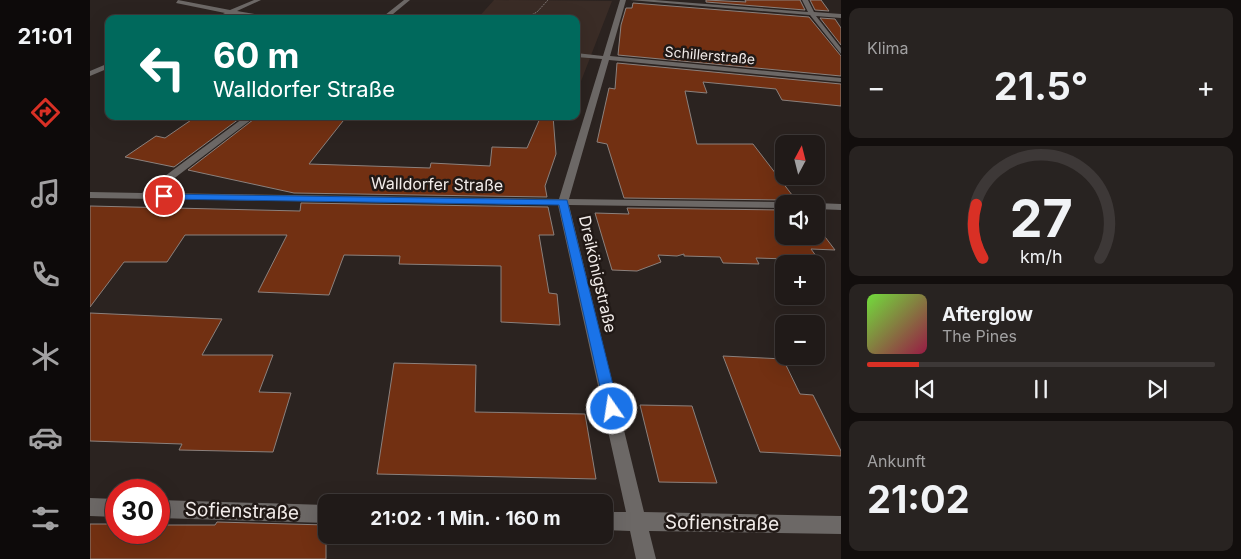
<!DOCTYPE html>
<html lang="de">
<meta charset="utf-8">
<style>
:root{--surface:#201a18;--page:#282321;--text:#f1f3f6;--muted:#a2a1a2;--line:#3d3837;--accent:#d93025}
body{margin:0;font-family:Inter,sans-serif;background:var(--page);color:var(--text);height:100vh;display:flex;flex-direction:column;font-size:19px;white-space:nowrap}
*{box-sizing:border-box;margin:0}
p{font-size:16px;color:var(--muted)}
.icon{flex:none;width:28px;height:28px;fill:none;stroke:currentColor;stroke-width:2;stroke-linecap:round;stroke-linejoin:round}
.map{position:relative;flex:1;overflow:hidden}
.drawer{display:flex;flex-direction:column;gap:8px;padding:8px;background:#120e0d;width:400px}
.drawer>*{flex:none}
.guide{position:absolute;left:15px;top:15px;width:475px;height:105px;border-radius:10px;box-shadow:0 5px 20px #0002,0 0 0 1px var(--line);background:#00695c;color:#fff;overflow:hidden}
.needle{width:32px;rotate:7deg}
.controls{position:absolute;left:685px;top:135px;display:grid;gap:10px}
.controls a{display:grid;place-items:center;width:50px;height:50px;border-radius:10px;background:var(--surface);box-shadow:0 5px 20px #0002,0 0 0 1px var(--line);font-size:25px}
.speed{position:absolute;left:15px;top:479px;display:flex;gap:10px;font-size:25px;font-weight:700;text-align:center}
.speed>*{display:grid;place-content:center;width:65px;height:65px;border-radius:50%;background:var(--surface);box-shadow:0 5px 20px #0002,0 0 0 1px var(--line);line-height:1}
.speed .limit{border:8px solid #d22;background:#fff;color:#111}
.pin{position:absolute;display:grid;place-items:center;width:42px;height:42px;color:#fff;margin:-21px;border:2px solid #fff;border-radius:50%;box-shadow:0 1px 5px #0007}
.me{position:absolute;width:55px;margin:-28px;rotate:347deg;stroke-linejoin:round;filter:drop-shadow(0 0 4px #0008)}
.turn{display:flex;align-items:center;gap:18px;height:105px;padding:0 25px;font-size:22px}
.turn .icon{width:65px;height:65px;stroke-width:2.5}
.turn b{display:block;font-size:35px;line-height:42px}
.big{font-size:38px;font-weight:700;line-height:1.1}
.drawer .card{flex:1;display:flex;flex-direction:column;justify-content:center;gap:8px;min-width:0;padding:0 18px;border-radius:10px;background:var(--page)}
.drawer .dial{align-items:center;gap:0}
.dial svg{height:130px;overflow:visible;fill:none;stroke:var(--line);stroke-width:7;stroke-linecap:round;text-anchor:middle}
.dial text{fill:var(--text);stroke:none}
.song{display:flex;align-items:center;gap:15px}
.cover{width:60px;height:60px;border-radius:8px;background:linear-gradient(135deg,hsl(100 70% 55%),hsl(340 70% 35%))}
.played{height:5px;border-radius:2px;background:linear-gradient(90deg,var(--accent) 15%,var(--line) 15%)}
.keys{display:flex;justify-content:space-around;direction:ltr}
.heat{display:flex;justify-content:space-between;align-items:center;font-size:28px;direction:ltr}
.trip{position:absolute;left:228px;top:494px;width:295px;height:50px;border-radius:10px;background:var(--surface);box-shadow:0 5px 20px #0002,0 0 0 1px var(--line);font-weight:700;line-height:50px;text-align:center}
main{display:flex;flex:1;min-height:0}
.menu{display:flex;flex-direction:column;width:90px;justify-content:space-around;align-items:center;background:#0d0a0a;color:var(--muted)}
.menu .icon{width:35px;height:35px}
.menu .current{color:var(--accent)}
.menu b{font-size:22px;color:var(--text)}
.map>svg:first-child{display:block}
</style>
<main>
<nav class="menu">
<b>21:01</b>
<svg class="icon current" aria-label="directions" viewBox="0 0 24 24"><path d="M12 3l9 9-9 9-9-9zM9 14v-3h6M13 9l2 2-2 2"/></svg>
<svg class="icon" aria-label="music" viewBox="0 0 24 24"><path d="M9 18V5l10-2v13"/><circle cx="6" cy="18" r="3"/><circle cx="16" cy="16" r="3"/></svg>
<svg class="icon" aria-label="phone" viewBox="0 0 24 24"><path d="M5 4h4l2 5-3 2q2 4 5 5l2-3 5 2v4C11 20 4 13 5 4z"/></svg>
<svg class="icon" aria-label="climate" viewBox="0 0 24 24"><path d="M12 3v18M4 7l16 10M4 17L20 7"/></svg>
<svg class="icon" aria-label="car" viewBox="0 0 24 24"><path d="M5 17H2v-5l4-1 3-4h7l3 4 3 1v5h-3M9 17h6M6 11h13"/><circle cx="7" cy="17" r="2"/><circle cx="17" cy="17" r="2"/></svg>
<svg class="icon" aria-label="filters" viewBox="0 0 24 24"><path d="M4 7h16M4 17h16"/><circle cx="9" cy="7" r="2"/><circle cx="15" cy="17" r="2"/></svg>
</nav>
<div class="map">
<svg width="751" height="559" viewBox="0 0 751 559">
<rect width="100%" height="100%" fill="#2b2320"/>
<!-- built -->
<path fill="#3a2c26" d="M404 0 522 1 488 89H486V19H387Z"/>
<!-- building -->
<path fill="#723012" stroke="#8b817d" d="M616 0 656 2 655 0H710L715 10 616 2Z
M720 0H731L739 11 725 10Z
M543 3 719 17 751 56V76L528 55 531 25 536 8H542Z
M730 18 745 19 751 28V45Z
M527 63 751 84V106L692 100 686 89 613 82 617 93 595 91 607 144H663L709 204H700L694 200 534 198 517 144 507 142 519 88 525 89Z
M107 116H153L84 167 35 157 66 136 75 138Z
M168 116H257L219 164 340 168 341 163 400 166 402 147 437 148 451 116H463L466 154 455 186 457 197 204 193 98 170Z
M211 203 458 207 464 235H449L459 293 467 294 470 325 411 322V266L309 264 310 256 254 255 239 295 168 292 197 235H95L77 262H34L0 307V206L210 211Z
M537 208 694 210V236H726V225L745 250 721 249 729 260 666 258 669 264 633 263 630 257 594 256V254L587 256 568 255 571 262 547 271 522 270 505 213 539 214Z
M0 313 132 319 112 355H183L169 392 201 393 183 452 89 450 92 444 0 441Z
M633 356 693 359 710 394 723 395 751 451V456L670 452Z
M304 363 386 365 385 412 495 414 506 479 287 474Z
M550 405 602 406 627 483 569 482Z
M127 522 236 525V559H0V524H26V532H69V525H125Z"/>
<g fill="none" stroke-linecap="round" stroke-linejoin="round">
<!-- path -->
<path stroke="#7f7875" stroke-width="1" stroke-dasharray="2 1" stroke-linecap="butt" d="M434 19 447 12 458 0"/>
<!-- minor -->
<path fill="#6c6866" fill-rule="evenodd" d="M88 0 140 10 164 0H171L147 11 194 19H177L141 14 130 19H122L135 13 86 3Z
M314 0H320L297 19H290Z
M530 0H536L520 56 751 78V82L519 60 479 199 694 202 698 204H694V208L479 205 554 512 751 516V534L559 531 566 559H546L540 531 514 530V512H536L468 205 0 198V192L52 193 156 116H166L65 193 469 199 512 59 486 57V53L513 56Z
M540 0H564L718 12 712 0H718L724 12 751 14V18L726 16 751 48V54L720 15Z
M19 63V68L0 76V71Z
M726 203 751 204V210L726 209V204H722Z
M0 498 26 499V517L0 516Z
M69 500 236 505V523L69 518Z"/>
</g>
<!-- route -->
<path fill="#1a73e8" stroke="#114b97" d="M71 194 477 200 529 409 527 414 522 416 517 414 515 409 469 205 74 199 71 198Z"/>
<g text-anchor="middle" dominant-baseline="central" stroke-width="5" stroke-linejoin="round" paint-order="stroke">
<!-- far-street labels -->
<g font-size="14" fill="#f2ecea" stroke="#211916">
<text transform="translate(620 55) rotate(5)">Schillerstraße</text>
</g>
<!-- street labels -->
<g font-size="16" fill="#f2ecea" stroke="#211916">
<text transform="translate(347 184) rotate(1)">Walldorfer Straße</text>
<text transform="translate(508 274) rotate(77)">Dreikönigstraße</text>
</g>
<!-- near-street labels -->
<g font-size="19" fill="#f2ecea" stroke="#211916">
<text transform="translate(152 511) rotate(2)">Sofienstraße</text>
<text transform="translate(632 523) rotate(1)">Sofienstraße</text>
</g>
</g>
</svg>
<div class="controls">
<a><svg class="needle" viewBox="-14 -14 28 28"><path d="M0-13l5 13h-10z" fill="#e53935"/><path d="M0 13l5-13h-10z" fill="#a2a1a2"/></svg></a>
<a><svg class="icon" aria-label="sound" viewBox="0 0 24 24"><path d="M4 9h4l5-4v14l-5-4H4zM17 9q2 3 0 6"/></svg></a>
<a>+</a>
<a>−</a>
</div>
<div class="speed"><div class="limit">30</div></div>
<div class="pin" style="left:74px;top:196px;background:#d93025"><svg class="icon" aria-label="arrive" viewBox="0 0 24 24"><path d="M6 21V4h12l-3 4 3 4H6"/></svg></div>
<svg class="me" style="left:522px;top:409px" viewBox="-20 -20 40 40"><circle r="17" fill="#1a73e8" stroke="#fff" stroke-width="3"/><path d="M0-11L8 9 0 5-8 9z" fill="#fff"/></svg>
<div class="trip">21:02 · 1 Min. · 160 m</div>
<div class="guide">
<div class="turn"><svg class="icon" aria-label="left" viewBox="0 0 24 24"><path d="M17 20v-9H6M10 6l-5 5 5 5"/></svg><div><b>60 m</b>Walldorfer Straße</div></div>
</div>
</div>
<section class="drawer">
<div class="card"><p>Klima</p>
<div class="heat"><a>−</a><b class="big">21.5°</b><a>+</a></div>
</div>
<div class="card dial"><svg viewBox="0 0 100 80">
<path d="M14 69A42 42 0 1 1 86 69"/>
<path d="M14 69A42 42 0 0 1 10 36" stroke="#d93025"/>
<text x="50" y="56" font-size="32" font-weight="700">27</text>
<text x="50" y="72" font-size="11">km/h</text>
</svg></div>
<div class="card">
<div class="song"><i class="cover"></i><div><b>Afterglow</b><p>The Pines</p></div></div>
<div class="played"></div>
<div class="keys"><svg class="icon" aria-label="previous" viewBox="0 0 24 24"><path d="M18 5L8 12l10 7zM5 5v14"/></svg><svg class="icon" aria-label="pause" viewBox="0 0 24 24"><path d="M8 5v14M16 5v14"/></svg><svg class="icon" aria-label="next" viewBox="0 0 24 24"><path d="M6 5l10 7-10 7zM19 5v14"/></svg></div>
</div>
<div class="card"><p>Ankunft</p><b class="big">21:02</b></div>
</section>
</main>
